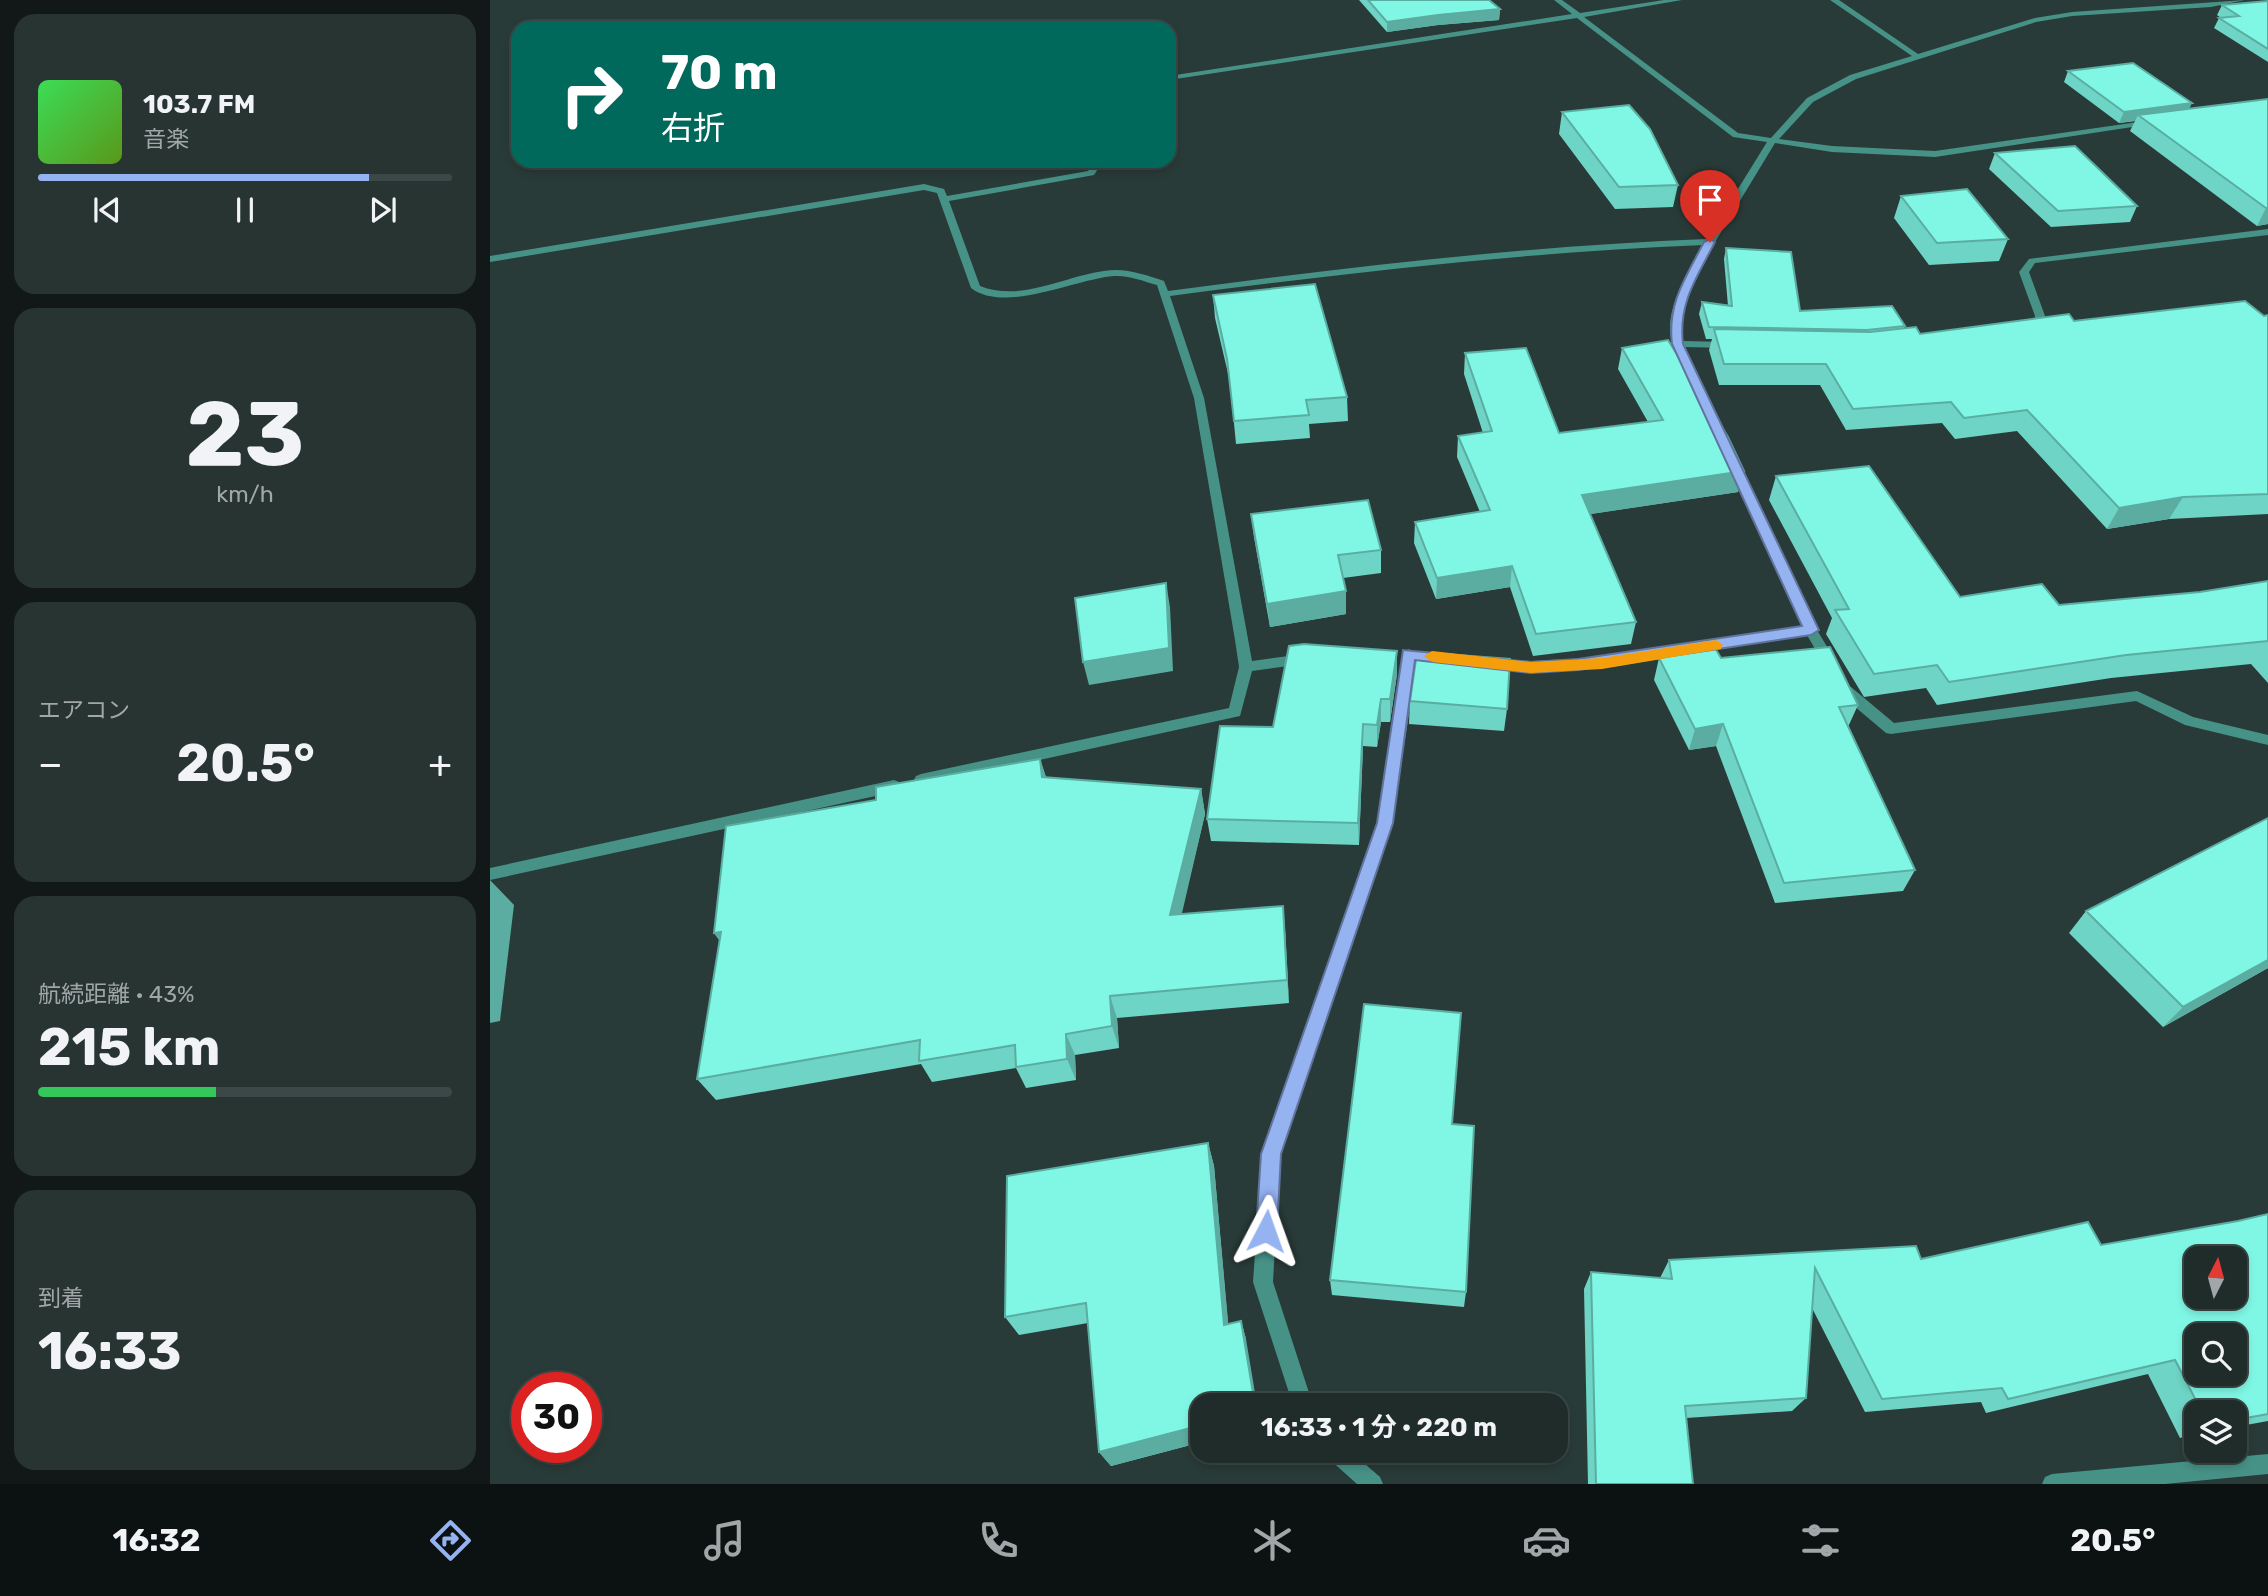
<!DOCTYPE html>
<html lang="ja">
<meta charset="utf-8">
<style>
:root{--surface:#1f2c2a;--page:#273432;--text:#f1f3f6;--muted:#a1a7a8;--line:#3c4847;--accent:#95b2f1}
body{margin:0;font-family:Rubik,"Noto Sans JP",sans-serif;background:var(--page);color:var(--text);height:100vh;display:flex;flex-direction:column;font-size:26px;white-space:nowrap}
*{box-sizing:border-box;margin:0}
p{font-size:23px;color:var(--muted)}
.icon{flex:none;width:38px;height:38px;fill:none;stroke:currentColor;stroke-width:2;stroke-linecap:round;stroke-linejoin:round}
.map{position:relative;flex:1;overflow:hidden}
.panel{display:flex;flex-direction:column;gap:14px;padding:14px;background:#111817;width:490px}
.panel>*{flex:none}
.banner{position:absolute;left:21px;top:21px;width:665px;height:147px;border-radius:21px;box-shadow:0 4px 10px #0003,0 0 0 2px var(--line);background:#00695c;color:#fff;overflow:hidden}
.needle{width:46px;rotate:6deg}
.buttons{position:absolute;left:1694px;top:1246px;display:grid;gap:14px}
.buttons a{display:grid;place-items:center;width:63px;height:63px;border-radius:14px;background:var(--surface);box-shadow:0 4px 10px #0003,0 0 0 2px var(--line);font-size:35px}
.speed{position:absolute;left:21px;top:1372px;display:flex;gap:14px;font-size:35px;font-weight:700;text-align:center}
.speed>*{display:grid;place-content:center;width:91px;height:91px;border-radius:50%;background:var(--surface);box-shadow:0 4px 10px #0003,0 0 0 2px var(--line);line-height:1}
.speed .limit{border:10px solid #d22;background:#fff;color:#111}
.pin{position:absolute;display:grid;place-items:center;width:60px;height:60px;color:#fff;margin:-72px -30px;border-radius:50% 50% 50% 0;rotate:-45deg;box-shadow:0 0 7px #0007}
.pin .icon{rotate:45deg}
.me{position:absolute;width:77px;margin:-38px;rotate:4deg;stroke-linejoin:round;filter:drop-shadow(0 0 5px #0008)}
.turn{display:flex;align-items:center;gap:24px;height:147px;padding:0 35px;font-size:32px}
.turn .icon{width:91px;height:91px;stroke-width:2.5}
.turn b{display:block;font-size:49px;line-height:60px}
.big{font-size:52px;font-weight:700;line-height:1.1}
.panel .card{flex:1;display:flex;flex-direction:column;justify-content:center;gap:10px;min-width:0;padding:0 24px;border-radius:21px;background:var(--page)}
.panel .dial{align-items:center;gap:0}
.dial b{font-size:91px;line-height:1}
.song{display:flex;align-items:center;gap:21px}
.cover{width:84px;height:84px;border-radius:10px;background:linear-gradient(135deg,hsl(130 70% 55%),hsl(90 70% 35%))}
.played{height:7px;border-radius:4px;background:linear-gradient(90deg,var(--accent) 80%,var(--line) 80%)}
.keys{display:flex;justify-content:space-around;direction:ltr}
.heat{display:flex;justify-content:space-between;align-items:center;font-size:38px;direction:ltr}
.charge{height:10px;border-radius:5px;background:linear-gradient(90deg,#34c759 43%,var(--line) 0)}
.trip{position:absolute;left:700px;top:1393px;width:378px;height:70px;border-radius:21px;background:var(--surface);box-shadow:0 4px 10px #0003,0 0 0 2px var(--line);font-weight:700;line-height:70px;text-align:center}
.tabs{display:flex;height:112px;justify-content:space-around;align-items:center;background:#0c1211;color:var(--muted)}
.tabs .icon{width:49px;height:49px}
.tabs .current{color:var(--accent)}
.tabs b{font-size:32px;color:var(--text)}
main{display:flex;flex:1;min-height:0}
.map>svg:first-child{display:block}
</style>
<main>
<section class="panel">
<div class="card">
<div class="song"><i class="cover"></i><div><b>103.7 FM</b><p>音楽</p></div></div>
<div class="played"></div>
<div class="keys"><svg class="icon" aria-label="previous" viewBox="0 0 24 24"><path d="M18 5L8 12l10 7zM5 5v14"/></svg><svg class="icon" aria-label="pause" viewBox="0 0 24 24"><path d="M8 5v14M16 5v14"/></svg><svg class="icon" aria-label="next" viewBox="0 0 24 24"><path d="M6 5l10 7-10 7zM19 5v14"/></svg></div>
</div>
<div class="card dial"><b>23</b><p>km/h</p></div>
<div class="card"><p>エアコン</p>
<div class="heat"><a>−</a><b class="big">20.5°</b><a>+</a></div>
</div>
<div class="card"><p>航続距離 · 43%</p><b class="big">215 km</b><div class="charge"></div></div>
<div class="card"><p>到着</p><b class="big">16:33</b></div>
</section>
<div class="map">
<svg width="1778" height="1484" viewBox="0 0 1778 1484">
<rect width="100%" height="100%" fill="#293b38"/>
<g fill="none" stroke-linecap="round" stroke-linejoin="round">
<!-- minor -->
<path fill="#479287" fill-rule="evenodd" d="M1064 0H1072L1090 13 1174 0H1192L1094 17 1248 133 1281 138 1317 98 1360 75 1422 56 1340 0H1349L1428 54 1545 18 1582 12 1755 0 1721 7 1582 16 1546 22 1366 79 1323 102 1289 139 1342 146 1445 151 1662 120 1666 122 1662 124 1445 157 1342 152 1285 143 1225 242 1198 293 1190 321 1192 341 1238 342 1243 345 1238 348 1194 347 1221 406 1220 408H1212L1211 406C1202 386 1190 367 1183 346 1171 312 1198 274 1214 245 1035 252 858 273 680 296L714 398 762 661 813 654 820 659 813 664 762 671 750 716 431 786 426 784 424 780 426 776 431 774 739 708 749 667 745 640 704 398 667 285C653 281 639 275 624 276 585 279 515 314 481 288L447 193 434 190 0 262V256L434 184 454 189 457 196 598 171 605 161H613L604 175 459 201 490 286C534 304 582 271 626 270 642 270 659 276 674 281L678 291C858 267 1036 246 1217 239L1277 142 1243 137 1087 18 679 80V76L1082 14Z
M1778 229V235L1545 263 1539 272 1555 316 1554 326 1537 332 1532 329 1544 324 1545 316 1529 272 1539 259Z
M1243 459 1249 463 1327 630 1348 665 1346 668H1336L1317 635 1121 667 1040 671 995 666 993 663 1000 658 1040 661 1121 657 1313 627 1237 463Z
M919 649 926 654V669L902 823 790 1154 783 1282 823 1405H803L763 1282 772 1154 888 823 912 669V654Z
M1356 686 1361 687 1404 723 1647 691 1703 717 1778 735V745L1695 725 1646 701 1401 734 1396 733 1351 695 1349 691Z
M404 780 409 782 411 786 409 790 404 792 0 880V868Z
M835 1451H860L890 1477 893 1484H867L838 1458Z
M1778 1454V1474L1675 1484H1552L1555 1477 1562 1474Z"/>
</g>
<!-- wall -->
<path fill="#6ed4c5" d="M869 0H999L1010 9 1009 20 948 25 897 32Z
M1778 1V62L1724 28 1729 18H1731L1727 15 1732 5Z
M1578 71 1700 109 1778 99V224L1767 226 1640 131 1645 121 1629 123 1574 82Z
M1072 112 1188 185 1183 207 1125 209 1069 134Z
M1505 153 1647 206 1640 222 1561 227 1499 169Z
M1411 196 1518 239 1509 261 1439 265 1404 218Z
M1236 248 1310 311 1415 326 1414 328 1430 334 1584 321 1778 315V514L1679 519 1617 529 1527 431 1465 439 1452 423 1356 430 1330 385H1229L1219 350 1222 339H1216L1209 314 1212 302 1238 306 1234 259Z
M723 295 857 397 858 421 819 424 820 438 746 444 740 382 725 318Z
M1132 348 1254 471 1248 492 1100 514 1146 622 1141 644 1043 656 1020 587 946 599 924 543 925 522 990 512 967 457 968 436 993 433 974 374 975 353 1069 433 1158 422 1128 369Z
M1286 476 1470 597 1569 605 1710 592 1778 581V683L1761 664 1621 678 1447 705 1436 688 1374 697 1336 634 1342 618 1279 500Z
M761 514 891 550V573L853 578 856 591V614L780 627 764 537Z
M1169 658H1231L1368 705 1358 727 1425 870 1413 891 1285 903 1226 746 1199 750 1164 680Z
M907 674 900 722H891L887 747 873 746 869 845 721 841 717 819 783 727Z
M920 701 1017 709 1014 731 919 724Z
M550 759 556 777 711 789 715 814 691 914 793 906 795 929 799 1003 627 1018 629 1048 585 1055 586 1080 536 1088 526 1068 442 1082 431 1064 226 1100 207 1079 230 941 224 933 386 800Z
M1596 911 1778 968 1673 1027 1579 933Z
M962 1124 976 1292 974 1307 842 1295 840 1280Z
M718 1143 724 1166 738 1324 751 1321 756 1339 712 1405V1442L621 1466 609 1452 598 1323 529 1335 515 1317Z
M1778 1214V1421L1745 1427V1412H1706V1434L1690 1438 1658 1374 1496 1413 1491 1402 1375 1412 1322 1308 1316 1398 1302 1411 1196 1418 1203 1484H1098L1094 1289 1101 1272 1170 1278 1179 1260 1431 1259 1611 1245 1748 1221Z"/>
<!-- shaded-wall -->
<path fill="#5aada0" d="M1010 9 1009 20 948 25 897 32V22L948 15Z
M1702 103 1697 114 1648 115 1645 121 1629 123 1634 112Z
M1776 208H1778V224L1767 226Z
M1254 471 1248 492 1088 516 1092 495Z
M1693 497 1679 519 1617 529 1629 508Z
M1022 566 1020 587 946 599 947 578Z
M676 583 680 607 683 671 599 685 593 662Z
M856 591V614L780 627 777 604Z
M907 651V674L900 722V699Z
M891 699V722L887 747V725Z
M873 724V746L869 845 868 823Z
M1233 724 1226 746 1199 750 1205 729Z
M550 759 558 784 552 777Z
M711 789 715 814 686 939 680 915Z
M0 880 24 905 10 1021 0 1023Z
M793 906 795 929 799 1003 797 980Z
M231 932 242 957 224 933Z
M1778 960V968L1673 1027 1693 1007Z
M620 996 627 1018 629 1048 622 1026Z
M576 1034 585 1055 586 1080 577 1059Z
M718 1143 724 1166 740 1343 734 1325Z
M751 1321 756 1339 767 1405H765Z
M712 1425V1442L621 1466 609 1452Z"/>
<!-- building -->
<path fill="#80f7e5" stroke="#5aada0" stroke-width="2" fill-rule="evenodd" d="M878 0H999L1010 9 948 15 897 22Z
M1778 1V49L1729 18 1749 16 1732 5Z
M1643 63 1702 103 1634 112 1578 71Z
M1778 99V208H1776L1648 115Z
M1139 105 1160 129 1188 185 1129 187 1072 112Z
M1585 146 1647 206 1568 211 1505 153Z
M1477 189 1518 239 1447 243 1411 196Z
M1236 248 1301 252 1310 311 1402 306 1415 326 1377 330 1219 327 1212 302 1242 306Z
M825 284 857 397 816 400 819 415 744 421 737 359 723 295Z
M1755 301 1774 316 1778 315V494L1693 497 1629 508 1537 410 1474 418 1461 402 1363 409 1336 364H1234L1224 329 1380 332 1426 327 1430 334 1579 314 1584 321Z
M1178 340 1238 437 1254 471 1092 495 1146 622 1046 634 1022 566 947 578 925 522 1000 510 968 436 1002 431 975 353 1036 348 1069 433 1173 420 1132 348Z
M1379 466 1470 597 1552 584 1569 605 1710 592 1778 581V641L1636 655 1459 682 1447 665 1384 674 1345 610 1359 609 1286 476Z
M878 500 891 550 848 555 856 591 777 604 761 514Z
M676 583 679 648 593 662 585 598Z
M814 644 907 651 900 699H891L887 725 873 724 868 823 717 819 730 726 783 727 799 646Z
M1340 647 1368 705 1349 707 1425 870 1294 883 1233 724 1205 729 1169 658 1225 648 1231 658Z
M927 652 1020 659 1017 709 920 701Z
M550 759 552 777 711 789 680 915 793 906 797 980 620 996 622 1026 576 1034 577 1059 526 1067 525 1045 429 1061 430 1040 207 1079 231 932 224 933 236 826 386 800V787Z
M1778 818V960L1693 1007 1596 911Z
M874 1004 971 1013 962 1124 984 1126 976 1292 840 1280Z
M718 1143 734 1325 751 1321 765 1405H712V1425L609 1452 596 1303 515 1317 517 1176Z
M1778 1214V1414L1745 1420V1412H1712L1685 1360 1518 1399 1512 1388 1392 1399 1325 1268 1316 1398 1195 1406 1203 1484H1106L1101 1272 1182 1279 1179 1260 1426 1246 1431 1259 1598 1222 1611 1245 1748 1221ZM1706 1258H1745V1297H1706ZM1706 1335H1745V1374H1706Z"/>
<!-- route -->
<path fill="#95b2f1" stroke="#61749d" stroke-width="2" d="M1220 239 1225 242C1207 277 1188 303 1193 344L1329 630 1321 635 1088 670 1041 673 925 660 903 823 791 1154 787 1231 784 1238 776 1241 769 1238 766 1231 771 1154 887 823 913 650 1041 662 1088 659 1312 626 1182 344C1177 303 1196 277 1214 242Z"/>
<!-- slow -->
<path fill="#f59e0b" d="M1226 640 1233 645 1231 649 1112 669 1041 673 942 662 934 656 942 651 1041 662 1112 658Z"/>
</svg>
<div class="buttons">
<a><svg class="needle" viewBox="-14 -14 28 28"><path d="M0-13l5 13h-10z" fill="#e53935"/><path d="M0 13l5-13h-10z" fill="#a1a7a8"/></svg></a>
<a><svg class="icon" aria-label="search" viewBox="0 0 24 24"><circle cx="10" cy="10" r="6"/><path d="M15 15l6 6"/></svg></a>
<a><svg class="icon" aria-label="layers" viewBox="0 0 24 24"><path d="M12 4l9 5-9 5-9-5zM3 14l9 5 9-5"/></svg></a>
</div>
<div class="speed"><div class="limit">30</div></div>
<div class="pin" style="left:1220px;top:242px;background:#d93025"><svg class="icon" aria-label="arrive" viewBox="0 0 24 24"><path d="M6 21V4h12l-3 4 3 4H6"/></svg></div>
<svg class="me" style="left:776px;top:1231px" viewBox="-20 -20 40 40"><path d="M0-17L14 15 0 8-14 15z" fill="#95b2f1" stroke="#fff" stroke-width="4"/></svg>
<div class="trip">16:33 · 1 分 · 220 m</div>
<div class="banner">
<div class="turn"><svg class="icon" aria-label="right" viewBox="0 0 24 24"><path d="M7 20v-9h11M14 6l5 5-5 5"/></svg><div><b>70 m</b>右折</div></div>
</div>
</div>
</main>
<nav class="tabs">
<b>16:32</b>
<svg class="icon current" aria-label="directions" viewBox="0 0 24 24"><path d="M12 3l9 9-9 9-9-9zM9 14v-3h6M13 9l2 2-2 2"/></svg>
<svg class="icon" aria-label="music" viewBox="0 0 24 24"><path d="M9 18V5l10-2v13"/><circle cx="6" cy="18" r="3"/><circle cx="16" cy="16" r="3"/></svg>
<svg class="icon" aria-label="phone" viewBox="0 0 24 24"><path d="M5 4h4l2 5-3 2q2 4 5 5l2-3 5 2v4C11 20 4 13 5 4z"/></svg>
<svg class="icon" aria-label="climate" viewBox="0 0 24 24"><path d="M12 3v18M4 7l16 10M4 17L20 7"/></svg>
<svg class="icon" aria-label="car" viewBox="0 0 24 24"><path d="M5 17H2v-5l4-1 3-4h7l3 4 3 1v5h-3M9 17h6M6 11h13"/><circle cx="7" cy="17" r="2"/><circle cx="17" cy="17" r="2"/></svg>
<svg class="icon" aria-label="filters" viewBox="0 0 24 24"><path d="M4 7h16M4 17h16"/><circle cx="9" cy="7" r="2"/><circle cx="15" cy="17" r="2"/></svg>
<b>20.5°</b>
</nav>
